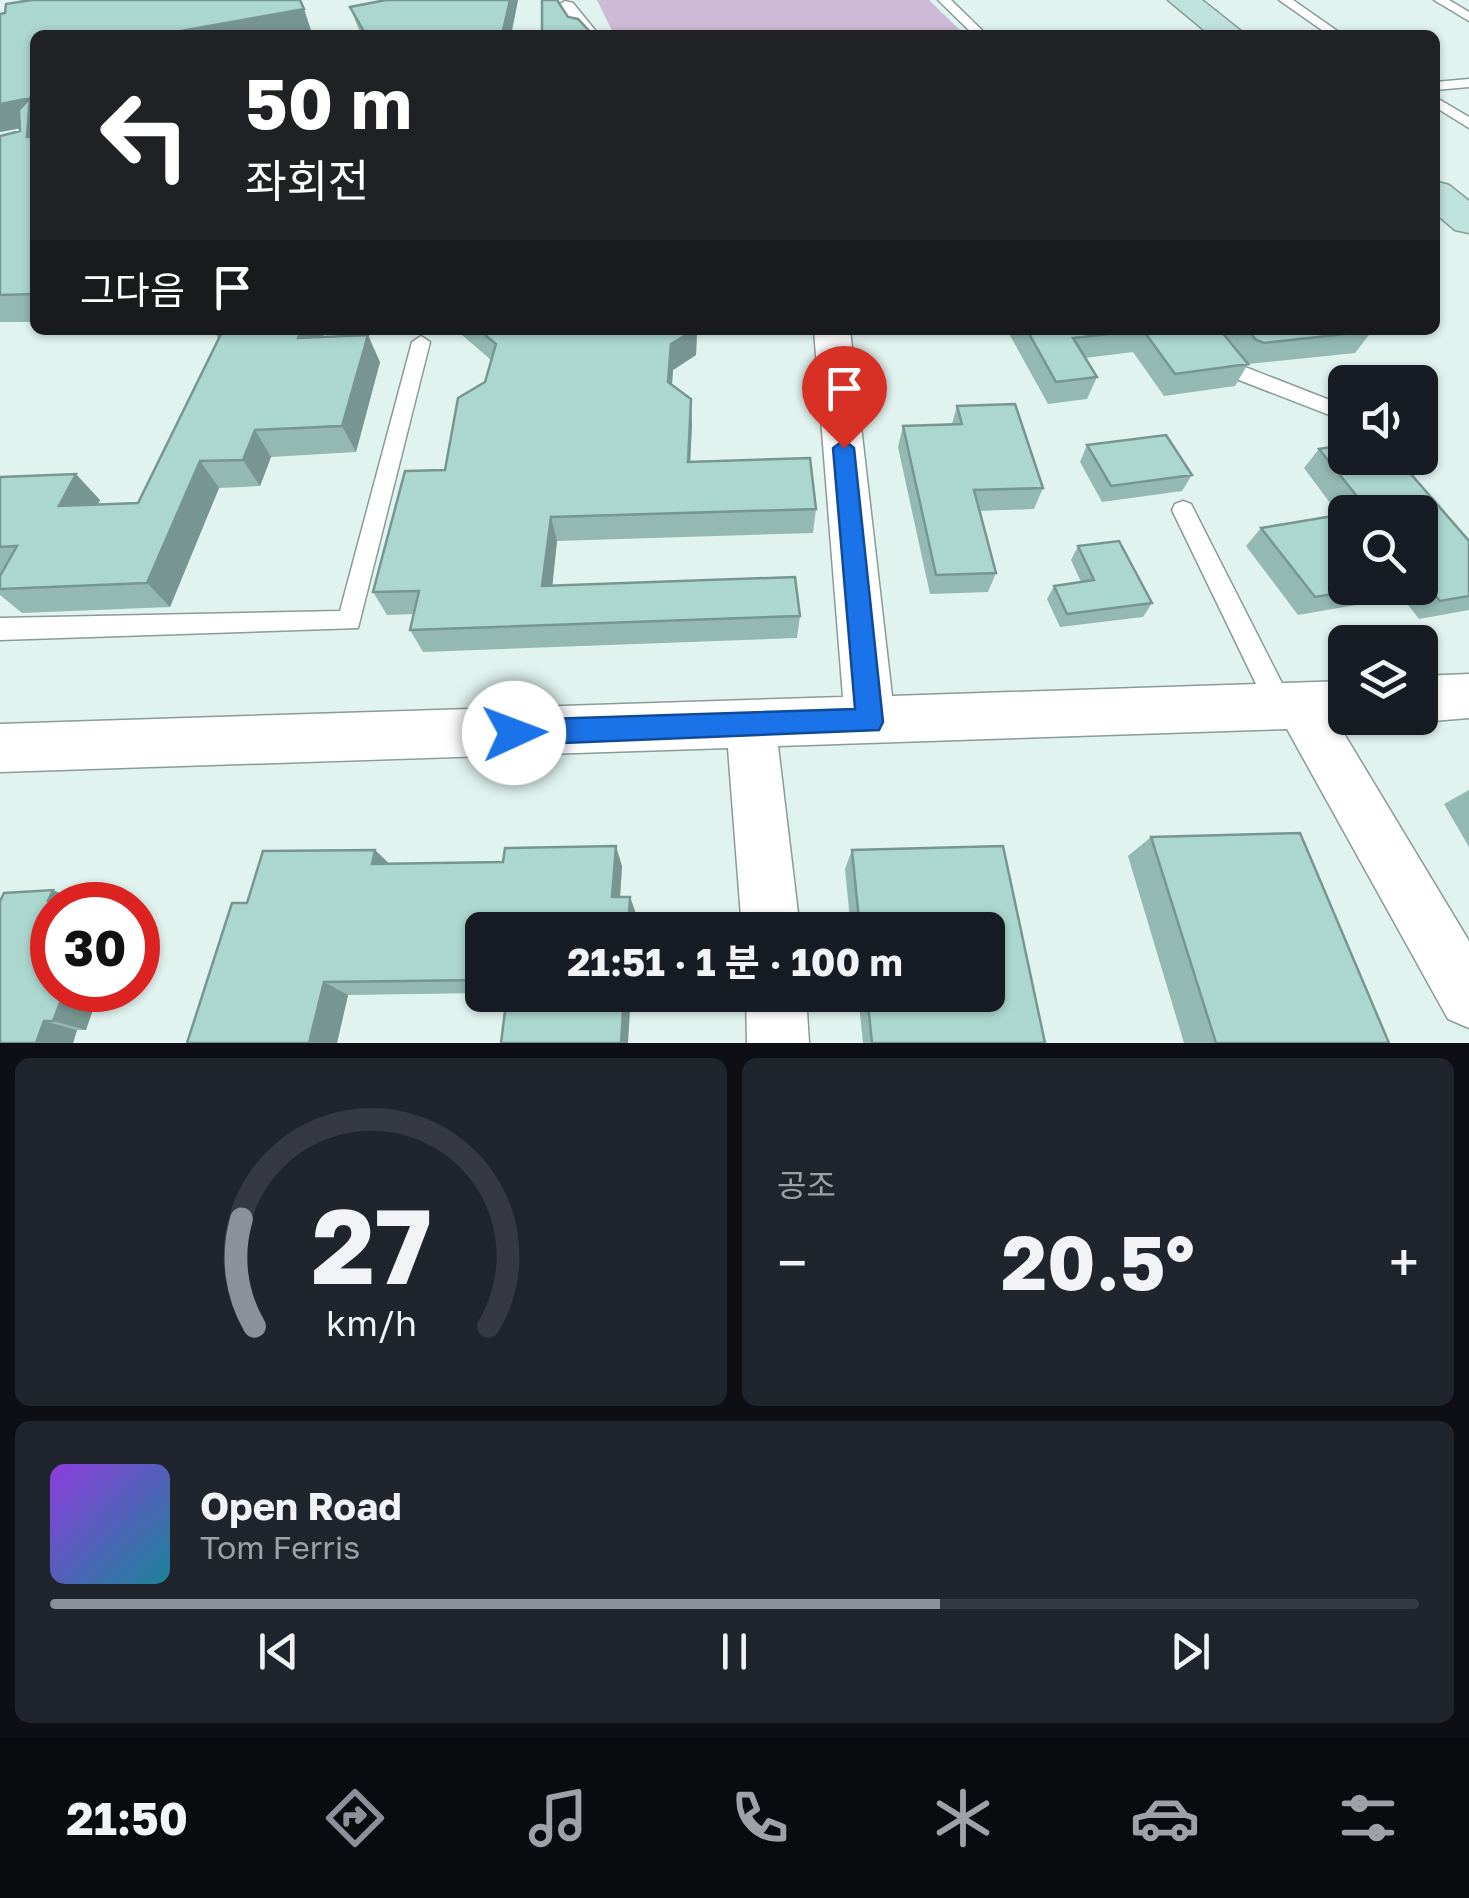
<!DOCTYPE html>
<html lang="ko">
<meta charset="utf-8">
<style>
:root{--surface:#171b24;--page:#20242c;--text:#f1f3f6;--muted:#9ea1a6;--line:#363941;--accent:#8c9099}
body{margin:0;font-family:"Golos Text","Noto Sans KR",sans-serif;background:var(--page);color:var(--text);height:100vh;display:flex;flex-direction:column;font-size:38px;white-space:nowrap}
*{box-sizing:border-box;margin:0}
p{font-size:32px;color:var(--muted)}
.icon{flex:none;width:55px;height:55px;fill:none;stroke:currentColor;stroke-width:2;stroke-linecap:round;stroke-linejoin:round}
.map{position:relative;height:1043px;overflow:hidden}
.side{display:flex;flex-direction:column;gap:15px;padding:15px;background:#0d0f14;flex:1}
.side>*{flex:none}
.banner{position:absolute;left:30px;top:30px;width:1410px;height:305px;border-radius:15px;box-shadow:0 2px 8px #0004;background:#202124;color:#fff;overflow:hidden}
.tools{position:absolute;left:1328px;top:365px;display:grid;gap:20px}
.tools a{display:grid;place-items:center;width:110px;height:110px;border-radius:15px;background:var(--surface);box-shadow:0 2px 8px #0004;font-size:50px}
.speed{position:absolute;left:30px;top:882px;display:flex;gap:20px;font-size:50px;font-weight:700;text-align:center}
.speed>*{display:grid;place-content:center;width:130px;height:130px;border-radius:50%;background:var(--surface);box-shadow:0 2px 8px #0004;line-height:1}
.speed .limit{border:15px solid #d22;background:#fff;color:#111}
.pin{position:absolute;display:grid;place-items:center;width:85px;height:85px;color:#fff;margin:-102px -42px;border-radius:50% 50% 50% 0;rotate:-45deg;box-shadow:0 0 10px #0007}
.pin .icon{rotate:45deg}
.me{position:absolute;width:110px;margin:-55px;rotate:88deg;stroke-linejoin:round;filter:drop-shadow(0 0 8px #0008)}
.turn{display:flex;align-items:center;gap:35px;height:210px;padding:0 50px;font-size:45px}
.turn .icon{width:130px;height:130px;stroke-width:2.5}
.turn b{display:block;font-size:70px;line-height:85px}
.then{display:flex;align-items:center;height:95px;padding:0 50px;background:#0003;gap:20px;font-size:38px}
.big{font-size:75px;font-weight:700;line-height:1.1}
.side .widget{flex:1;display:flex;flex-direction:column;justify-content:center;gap:15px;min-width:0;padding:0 35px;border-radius:15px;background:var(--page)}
.side .dial{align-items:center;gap:0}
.dial svg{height:260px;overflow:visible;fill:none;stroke:var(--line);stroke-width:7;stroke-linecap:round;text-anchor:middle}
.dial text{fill:var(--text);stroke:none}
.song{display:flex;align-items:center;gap:30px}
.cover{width:120px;height:120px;border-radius:15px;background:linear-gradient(135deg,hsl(270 70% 55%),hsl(190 70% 35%))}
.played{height:10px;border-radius:5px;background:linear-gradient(90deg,var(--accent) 65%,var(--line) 65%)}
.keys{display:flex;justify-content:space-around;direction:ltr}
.heat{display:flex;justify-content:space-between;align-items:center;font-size:55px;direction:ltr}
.side .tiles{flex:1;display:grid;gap:15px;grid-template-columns:1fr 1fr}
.widget:last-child{grid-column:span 2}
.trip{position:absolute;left:465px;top:912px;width:540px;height:100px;border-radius:15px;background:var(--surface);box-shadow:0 2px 8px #0004;font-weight:700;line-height:100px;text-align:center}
.tab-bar{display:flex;height:160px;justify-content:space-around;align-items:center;background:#090b0e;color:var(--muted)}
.tab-bar .icon{width:70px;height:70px}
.tab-bar .selected{color:var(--accent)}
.tab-bar b{font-size:45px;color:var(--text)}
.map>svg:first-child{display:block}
</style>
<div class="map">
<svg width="1469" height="1043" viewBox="0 0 1469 1043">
<rect width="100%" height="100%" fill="#e0f3ef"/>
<!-- green -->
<path fill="#cdbad7" d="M597 0H929L965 35H614Z"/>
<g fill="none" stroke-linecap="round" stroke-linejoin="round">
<!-- service casing -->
<g stroke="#8a9b98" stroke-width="3">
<path id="service" d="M938 0H951L987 35H974Z
M1279 0H1293L1343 35H1329Z
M1434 0H1449L1469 12V21Z
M1469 79V87L1435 90V82Z
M1435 97 1469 117V128L1435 107Z
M1194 330H1213L1240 365 1345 406V421L1226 375Z
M421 336 430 342 358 628 0 640V618L340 611 412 342Z
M1183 501 1191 504 1289 697 1293 706 1289 715 1280 718 1271 715 1172 510 1175 504Z"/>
</g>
<!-- minor casing -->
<g stroke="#8a9b98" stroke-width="3">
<path id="minor" d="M565 1 573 3 599 35H574L554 8Z
M814 330H850L892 696 1345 681V718H1364L1340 727 1469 941V1028L1448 1019 1287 729 778 746 800 930H742L728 748 0 772V724L843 697Z
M1469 674V718L1420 722 1409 718H1420V676Z
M746 995H806L809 1043H747Z"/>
</g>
<!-- secondary casing -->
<g stroke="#8a9b98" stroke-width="3">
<path id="secondary" d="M1168 0H1202L1246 35H1210Z
M1435 181 1449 185 1469 201V233L1455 230 1435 213Z"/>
</g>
<!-- service -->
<use href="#service" fill="#fff" fill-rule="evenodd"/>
<!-- minor -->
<use href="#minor" fill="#fff" fill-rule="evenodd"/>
<!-- secondary -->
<use href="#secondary" fill="#c0e2dd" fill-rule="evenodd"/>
</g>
<!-- wall -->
<path fill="#93b9b2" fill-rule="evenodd" d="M386 0H518L511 35H361L350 7Z
M0 14 312 33 301 35H35V322H0V136L20 131V128L0 132Z
M214 330H325L323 337 380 362 356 452 271 457 260 486 219 488 170 607 22 613 0 595V576L2 573H0V477L100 500 98 505 138 503 218 338Z
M461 330H697L696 355 673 370 672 385 692 424 690 462 816 509 813 533 557 541 552 585 800 616 797 638 423 652 410 630 414 614 387 615 373 592 445 470 485 382 491 360 462 335Z
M1007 330H1371L1372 331 1355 353 1248 364 1235 386 1164 396 1133 352 1085 358 1097 377 1087 399 1048 404Z
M957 406 1043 488 1034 509 979 511 996 573 988 592 930 594 898 447 903 426 952 424Z
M1087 445 1192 475 1182 491 1102 502 1080 462Z
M1319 449 1469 541V610L1419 619 1402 597 1298 615 1246 546 1261 528 1339 515 1304 468ZM1345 512H1420V588H1345Z
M1078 546 1152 603 1143 617 1060 627 1047 599 1054 586 1081 582 1071 560Z
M1469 790V847L1444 804Z
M1151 837 1389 1043H1184L1128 856Z
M1003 846 1045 1043H863L858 995H988V930H851L845 869 852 850Z
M390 864 622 866 620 897H630L636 914 635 930H482V993L348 995 337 1043 247 903Z
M53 890 75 901 84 900 94 905H52L86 1030H77L73 1043H0Z"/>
<!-- shaded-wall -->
<path fill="#789691" d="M510 0H518L511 35H502Z
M304 9 312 33 301 35H159Z
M35 57V149L27 137 28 127 0 132V104Z
M301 330H325L312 365 298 338Z
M694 330H697L696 355 673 370 670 408 668 382 671 344Z
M368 335 380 362 356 452 342 426Z
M691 399 692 424 689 487 688 462Z
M255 430 271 457 260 486 243 460Z
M200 461 219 488 170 607 147 583Z
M76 474 100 500 84 532 59 506Z
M551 517 557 541 550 609 542 586Z
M616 846 622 866 619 914 612 897Z
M375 850 395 869 372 864Z
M53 890 82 904 84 900 94 905H56L48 901Z
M630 897 636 914 635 930H628Z
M324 982 348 995 337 1043H309Z
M65 990H100L86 1030 53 1021Z
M624 995H631L628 1043H621Z
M44 1021 77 1030 73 1043H36Z"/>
<!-- building -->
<path fill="#abd7cf" stroke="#789691" stroke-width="2.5" d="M31 0H300L304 9 159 35H35V57L31 98 0 104V14L5 13 6 4Z
M386 0H510L502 35H366L350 7Z
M542 0H557L568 17 578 19 593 35H542Z
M30 98 27 137H35V294L0 295V136L20 131 19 110Z
M223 330H301L298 338 368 335 342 426 255 430 243 460 200 461 147 583 0 589V576L17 546 0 547V477L76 474 59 506 138 503Z
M479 330H694L671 344 668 382 691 399 688 462 810 458 816 509 551 517 542 586 795 577 800 616 410 630 419 591 373 592 405 471 445 470 458 398 485 382 496 344Z
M1027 330H1143L1073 338 1097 377 1056 382Z
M1143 330H1220L1248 364 1175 374Z
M1248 330H1371L1372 331 1264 343 1256 340Z
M1015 404 1043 488 974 490 996 573 936 575 903 426 962 424 957 406Z
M1166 435 1192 475 1111 486 1087 445Z
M1345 445V458H1397L1469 541V596L1440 601 1422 579H1420V512H1353L1368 510 1319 449Z
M1345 514V588H1371L1315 597 1261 528Z
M1119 541 1152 603 1067 614 1054 586 1094 580 1078 546Z
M1300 833 1389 1043H1216L1151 837Z
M616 846 612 897H630L628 930H482V980L324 982 309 1043H187L232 903H247L263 851 375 850 372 864 503 862 505 848Z
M1003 846 1045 1043H872L867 995H988V930H860L852 850Z
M53 890 48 901 84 900 82 905H52V990H65L53 1021H44L36 1043H0V901L4 893Z
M507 995H624L621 1043H501Z"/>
<!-- route -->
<path fill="#1a73e8" stroke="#114b97" stroke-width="2.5" d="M844 440 854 448 883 722 879 730 514 745 504 742 500 733 504 724 514 720 855 709 833 448Z"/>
</svg>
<div class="tools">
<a><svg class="icon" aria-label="sound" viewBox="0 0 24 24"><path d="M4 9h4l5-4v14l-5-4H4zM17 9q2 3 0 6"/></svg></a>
<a><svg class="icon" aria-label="search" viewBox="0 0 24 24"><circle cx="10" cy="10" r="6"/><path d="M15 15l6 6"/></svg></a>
<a><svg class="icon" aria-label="layers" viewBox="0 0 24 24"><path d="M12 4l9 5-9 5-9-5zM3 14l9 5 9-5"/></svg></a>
</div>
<div class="speed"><div class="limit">30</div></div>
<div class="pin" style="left:844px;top:448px;background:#d93025"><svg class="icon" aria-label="arrive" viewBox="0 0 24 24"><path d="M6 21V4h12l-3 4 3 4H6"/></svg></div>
<svg class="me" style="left:514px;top:733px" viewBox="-20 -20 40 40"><circle r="19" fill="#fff"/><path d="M0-13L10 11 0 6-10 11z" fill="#1a73e8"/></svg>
<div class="trip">21:51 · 1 분 · 100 m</div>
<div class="banner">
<div class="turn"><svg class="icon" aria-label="left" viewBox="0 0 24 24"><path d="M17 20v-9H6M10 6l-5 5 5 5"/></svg><div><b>50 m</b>좌회전</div></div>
<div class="then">그다음<svg class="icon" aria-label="arrive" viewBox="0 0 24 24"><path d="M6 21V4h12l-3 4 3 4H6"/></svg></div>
</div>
</div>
<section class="side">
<div class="tiles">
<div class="widget dial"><svg viewBox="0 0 100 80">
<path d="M14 69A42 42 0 1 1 86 69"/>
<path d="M14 69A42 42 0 0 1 10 36" stroke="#8c9099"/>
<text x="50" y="56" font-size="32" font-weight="700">27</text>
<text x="50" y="72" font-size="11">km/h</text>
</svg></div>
<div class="widget"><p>공조</p>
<div class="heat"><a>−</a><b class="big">20.5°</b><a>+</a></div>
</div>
<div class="widget">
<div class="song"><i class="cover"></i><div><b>Open Road</b><p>Tom Ferris</p></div></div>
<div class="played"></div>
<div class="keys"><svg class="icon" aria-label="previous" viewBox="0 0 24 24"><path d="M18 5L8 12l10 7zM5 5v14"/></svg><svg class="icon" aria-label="pause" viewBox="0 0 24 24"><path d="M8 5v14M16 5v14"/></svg><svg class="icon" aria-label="next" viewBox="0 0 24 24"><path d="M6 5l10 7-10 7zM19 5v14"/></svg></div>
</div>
</div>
</section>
<nav class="tab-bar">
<b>21:50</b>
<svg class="icon selected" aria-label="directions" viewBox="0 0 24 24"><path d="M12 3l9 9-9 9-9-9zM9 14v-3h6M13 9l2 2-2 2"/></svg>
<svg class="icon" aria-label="music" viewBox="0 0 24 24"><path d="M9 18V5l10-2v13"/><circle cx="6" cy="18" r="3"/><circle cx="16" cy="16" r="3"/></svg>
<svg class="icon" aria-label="phone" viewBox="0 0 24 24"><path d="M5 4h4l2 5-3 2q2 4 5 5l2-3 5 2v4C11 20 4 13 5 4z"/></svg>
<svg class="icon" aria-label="climate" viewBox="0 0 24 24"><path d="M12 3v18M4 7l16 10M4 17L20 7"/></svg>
<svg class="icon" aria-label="car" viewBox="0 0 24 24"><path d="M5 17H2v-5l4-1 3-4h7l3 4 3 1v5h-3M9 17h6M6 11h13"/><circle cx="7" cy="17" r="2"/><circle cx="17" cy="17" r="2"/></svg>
<svg class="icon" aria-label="filters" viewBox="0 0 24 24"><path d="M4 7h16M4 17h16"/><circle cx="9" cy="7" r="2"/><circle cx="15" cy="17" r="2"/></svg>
</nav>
